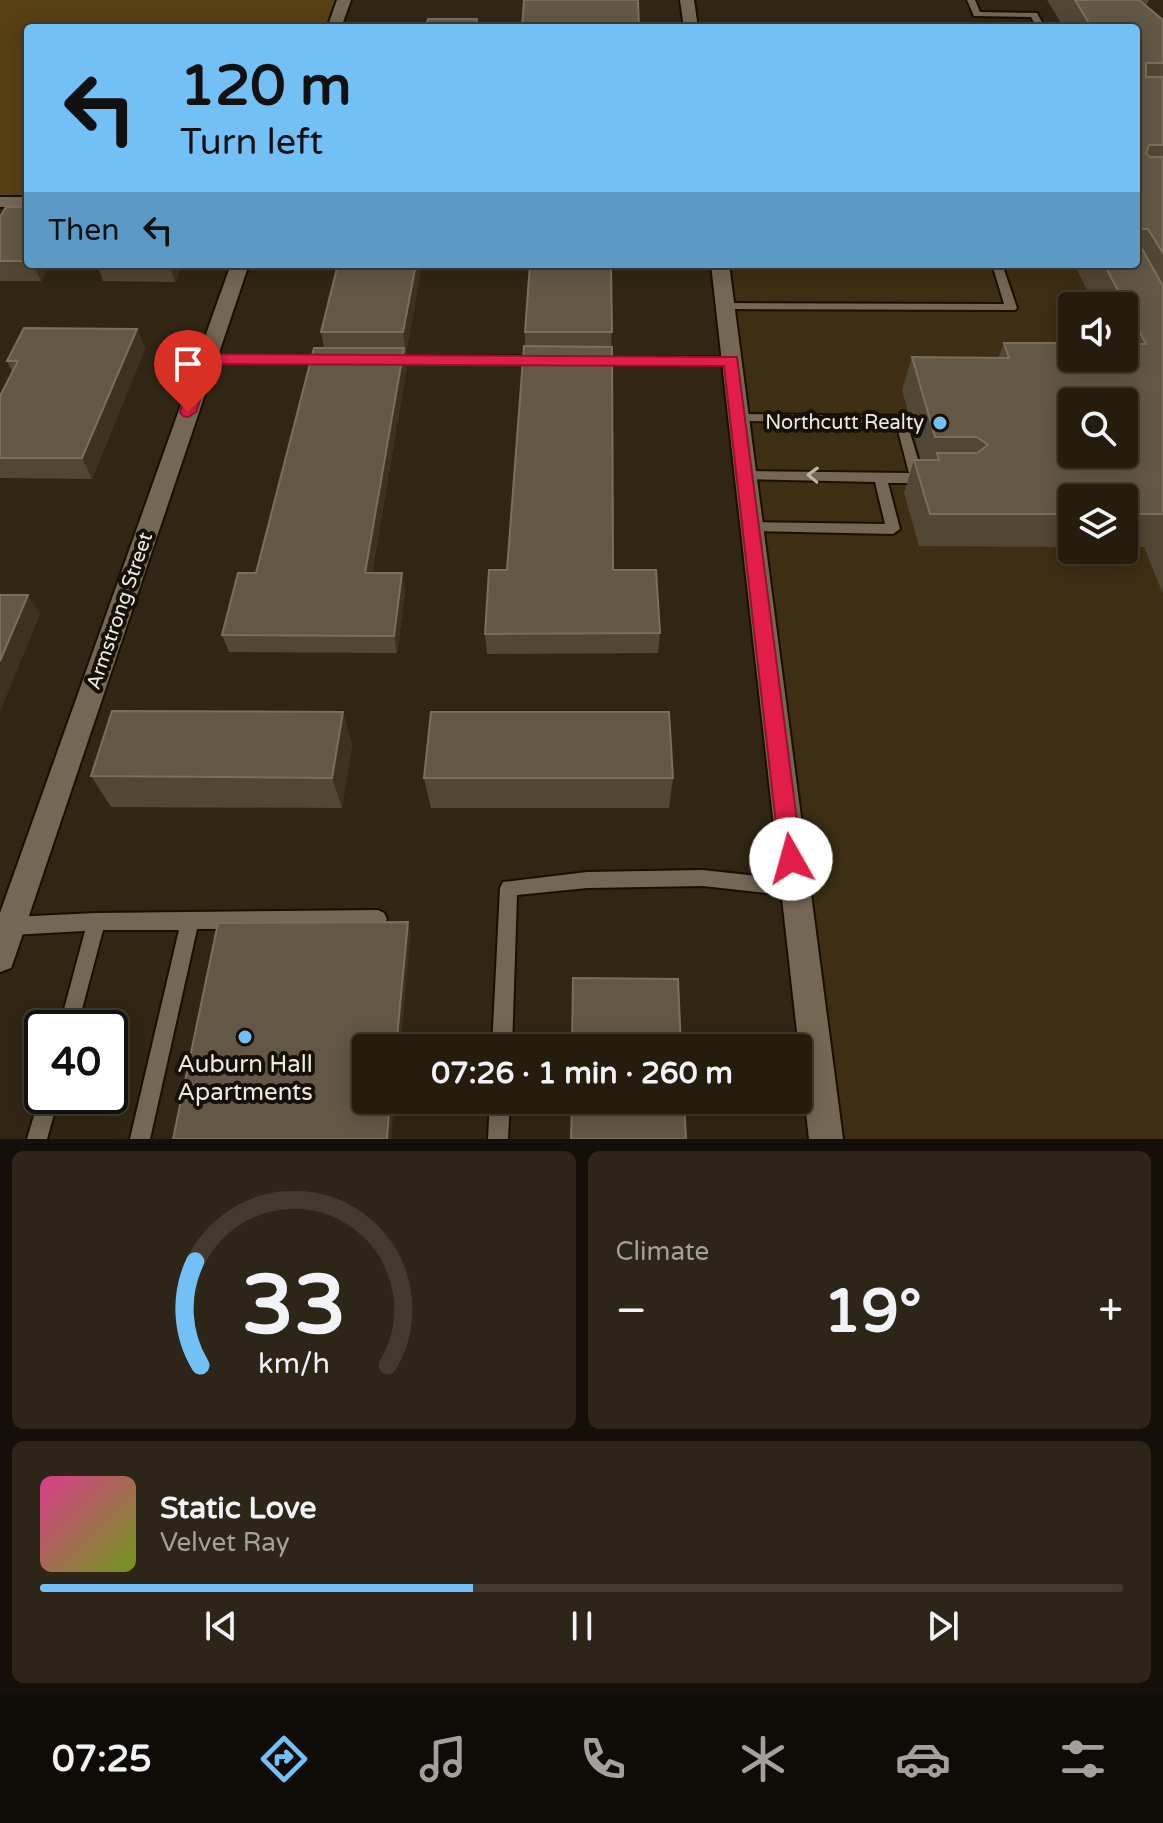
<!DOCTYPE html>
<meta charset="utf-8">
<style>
:root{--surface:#251c0e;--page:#2d2517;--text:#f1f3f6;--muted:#a3a19e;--line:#423a2e;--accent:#73c0f6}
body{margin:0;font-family:"Varela Round",sans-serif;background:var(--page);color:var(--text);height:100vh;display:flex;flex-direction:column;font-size:30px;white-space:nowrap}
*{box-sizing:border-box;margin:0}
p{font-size:26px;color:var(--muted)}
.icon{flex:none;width:44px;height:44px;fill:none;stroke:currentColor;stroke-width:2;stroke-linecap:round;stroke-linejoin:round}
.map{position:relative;height:1139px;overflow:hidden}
.details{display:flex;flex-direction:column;gap:12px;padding:12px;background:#140f08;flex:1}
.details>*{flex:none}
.banner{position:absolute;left:24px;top:24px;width:1116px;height:244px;border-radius:8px;box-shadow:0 4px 20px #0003,0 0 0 2px var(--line);background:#73c0f6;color:#111;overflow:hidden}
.controls{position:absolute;left:1058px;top:292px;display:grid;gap:16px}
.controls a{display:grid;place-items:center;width:80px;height:80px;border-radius:8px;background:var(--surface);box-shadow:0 4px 20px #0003,0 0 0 2px var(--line);font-size:40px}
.speed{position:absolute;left:24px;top:1010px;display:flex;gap:16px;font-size:40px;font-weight:700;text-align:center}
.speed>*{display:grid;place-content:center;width:104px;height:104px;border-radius:50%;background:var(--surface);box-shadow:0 4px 20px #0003,0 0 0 2px var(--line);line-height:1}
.speed .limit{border:4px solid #111;border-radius:12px;background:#fff;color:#111}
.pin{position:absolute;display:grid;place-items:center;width:68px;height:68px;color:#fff;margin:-82px -34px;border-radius:50% 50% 50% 0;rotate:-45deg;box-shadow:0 0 8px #0007}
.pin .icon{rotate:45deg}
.me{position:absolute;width:88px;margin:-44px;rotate:353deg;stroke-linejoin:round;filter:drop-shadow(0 0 6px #0008)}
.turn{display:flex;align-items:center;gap:28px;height:168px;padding:0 24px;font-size:36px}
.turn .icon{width:104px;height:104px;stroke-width:2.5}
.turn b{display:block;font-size:56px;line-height:68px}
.then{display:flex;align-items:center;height:76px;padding:0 24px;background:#0003;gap:16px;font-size:30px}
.big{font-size:60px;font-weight:700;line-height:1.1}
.details .widget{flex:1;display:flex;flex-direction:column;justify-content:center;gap:12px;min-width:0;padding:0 28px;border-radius:12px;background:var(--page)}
.details .dial{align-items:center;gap:0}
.dial svg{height:208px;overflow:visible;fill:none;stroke:var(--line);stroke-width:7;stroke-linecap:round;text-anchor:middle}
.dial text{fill:var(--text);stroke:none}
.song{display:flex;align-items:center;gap:24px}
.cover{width:96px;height:96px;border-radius:12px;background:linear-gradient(135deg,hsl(330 70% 55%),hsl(80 70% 35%))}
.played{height:8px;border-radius:4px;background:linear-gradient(90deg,var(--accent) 40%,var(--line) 40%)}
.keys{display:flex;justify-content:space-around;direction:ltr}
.heat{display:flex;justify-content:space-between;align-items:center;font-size:44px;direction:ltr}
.details .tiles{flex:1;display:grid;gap:12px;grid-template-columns:1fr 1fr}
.widget:last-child{grid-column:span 2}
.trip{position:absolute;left:352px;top:1034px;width:460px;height:80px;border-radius:8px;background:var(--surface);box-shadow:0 4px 20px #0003,0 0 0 2px var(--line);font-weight:700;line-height:80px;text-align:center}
.menu{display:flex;height:128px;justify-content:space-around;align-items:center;background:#0f0b06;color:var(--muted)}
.menu .icon{width:56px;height:56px}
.menu .selected{color:var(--accent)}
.menu b{font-size:36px;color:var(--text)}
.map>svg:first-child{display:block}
</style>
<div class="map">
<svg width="1163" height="1139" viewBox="0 0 1163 1139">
<rect width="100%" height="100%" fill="#312613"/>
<!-- built -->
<path fill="#3d2e14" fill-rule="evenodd" d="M1163 101V1139H826L720 264H1136ZM1072 306H1124V358H1072ZM1072 402H1124V454H1072ZM1072 498H1124V550H1072Z"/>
<!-- green -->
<path fill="#583f14" d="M0 0H344L334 28H28V201H0Z"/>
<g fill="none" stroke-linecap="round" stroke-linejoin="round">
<!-- service casing -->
<g stroke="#190f01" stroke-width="4">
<path id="service" d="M967 0H975L980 12 1037 13 1045 28H1037L1031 17 974 16Z
M992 264H1002L1017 308 1015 310 725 309 719 306 725 303 1004 304Z
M206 355H327L333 359 327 363 202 362 200 359Z
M388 356H539L545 360 539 364 384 363V357Z
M596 357H731L737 361 731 365 592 364V358Z
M738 414 905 416 922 473 931 475 933 478 926 483H888L900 529 893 534 747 531 745 527 752 522 885 524 875 482 745 479 740 477 739 474 740 471 909 473 896 423 734 421 732 418 734 415Z
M703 870 795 880 801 882 804 888 801 894 795 896 703 886 587 888 517 895 512 1048H492L500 888 503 882 587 872Z
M378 910 384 913 387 919 384 925 378 928 197 929 150 1139H130L179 930H103L77 1028H59L85 931 11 935 5 932 2 926 5 920 11 917 96 913Z
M42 1089V1096H59L47 1139H27Z
M490 1100H510L508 1139H488Z"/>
</g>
<!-- minor casing -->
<g stroke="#190f01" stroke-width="4">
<path id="minor" d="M337 0H351L341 28H327Z
M0 197H28V207H0Z
M231 264H249L15 957 11 968 0 972V913Z"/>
</g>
<!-- tertiary casing -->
<g stroke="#190f01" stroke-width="4">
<path id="tertiary" d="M680 0H694L698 28H684Z
M711 264H729L843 1139H809Z"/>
</g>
<!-- service -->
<use href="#service" fill="#746753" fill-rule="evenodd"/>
<!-- minor -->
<use href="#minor" fill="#746753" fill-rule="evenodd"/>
<!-- tertiary -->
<use href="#tertiary" fill="#746753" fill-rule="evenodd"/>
</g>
<!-- wall -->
<path fill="#524634" d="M1047 0H1149L1146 6 1163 20V594L1144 547H1124V498H1072V547L919 546 904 493 914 460H921L902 390 912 357 998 358 1004 343 1124 358V306H1095L1074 264H1136V28H1064Z
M28 207V264H182L175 282 103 281 99 270H47L41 281H0V217Z
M422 264 406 353H405L407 366 372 573H402L405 591 397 653 229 652 222 635 256 573 324 348 321 332Z
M611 264 613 570 660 633 658 653 487 654 485 634 507 570 525 346V332Z
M137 329 145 349 92 479 0 478V396L12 372 7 361Z
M343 712 352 745 342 808 111 807 91 776Z
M424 778H673L669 808H431Z"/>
<!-- shaded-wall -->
<path fill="#3e321f" d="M33 264H44L47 270 41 281Z
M169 264H182L175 282Z
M416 264H422L406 353 403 332Z
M137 329 145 349 92 479 82 458Z
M404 348 407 366 369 591 365 573Z
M402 573 405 591 397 653 394 636Z
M28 595 40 614 0 712V661Z
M343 712 352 745 342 808 332 778Z
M408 922 411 933 400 1048H396Z
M390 1100H395L391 1139H387Z"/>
<!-- building -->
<path fill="#635846" stroke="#7a6f5e" stroke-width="2" fill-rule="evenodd" d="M524 0H638L639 28H522Z
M1075 0H1139L1163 20V63H1146V77H1163V145H1149L1146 154 1150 157H1163V253L1148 229H1136V28H1092Z
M428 19H477L476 28H425Z
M6 207H28V261H0V217Z
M1136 238 1163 286V514H1124V498H1072V514H930L914 460H939L937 453H977L988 445 977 437H935L912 357 1009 358 1004 343H1072V358H1124V344H1146L1104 264H1136ZM1072 402H1124V454H1072Z
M338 264H416L403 332H321Z
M530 264H611L612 332H525Z
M24 328 137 329 82 458H0V396L18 361H7Z
M524 346 612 347 613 570H656L660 633 485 634 489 570H507Z
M314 348H404L365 573H402L394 636 222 635 238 573H256Z
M0 595H28L0 661Z
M112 711 343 712 332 778 91 776Z
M431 712H669L673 778H424Z
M408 922 396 1048H366V1100H390L387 1139H173L218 923Z
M573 978 678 979 681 1048H572Z
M572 1100H684L686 1139H571Z"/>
<!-- one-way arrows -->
<defs><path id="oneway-chevron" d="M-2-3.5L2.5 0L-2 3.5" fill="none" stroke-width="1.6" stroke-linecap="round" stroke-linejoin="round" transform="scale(2)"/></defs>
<use stroke="#c0b6a7" href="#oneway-chevron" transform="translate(813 475) rotate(-178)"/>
<!-- route -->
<path fill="#e11d48" stroke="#92132f" stroke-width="2" d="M206 354 737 357 802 859 799 866 791 870 784 866 780 859 724 366 212 364 196 412 188 417 183 416 180 412 199 359Z"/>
<!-- markers -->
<g fill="#73c0f6" stroke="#151008" stroke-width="3">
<circle cx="940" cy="423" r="8"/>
<circle cx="245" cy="1037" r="8"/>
</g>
<g text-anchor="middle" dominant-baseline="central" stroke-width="8" stroke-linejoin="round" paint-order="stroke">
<!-- poi labels -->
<g font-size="20" fill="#f2eadf" stroke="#151008" text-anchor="end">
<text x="924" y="423">Northcutt Realty</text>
</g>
<!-- street labels -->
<g font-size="20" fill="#f2eadf" stroke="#151008">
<text transform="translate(120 611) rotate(-71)">Armstrong Street</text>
</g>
<!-- near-poi labels -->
<g font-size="24" fill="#f2eadf" stroke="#151008">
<text x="245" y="1064">Auburn Hall<tspan x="245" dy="28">Apartments</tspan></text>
</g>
</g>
</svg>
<div class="controls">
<a><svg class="icon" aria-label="sound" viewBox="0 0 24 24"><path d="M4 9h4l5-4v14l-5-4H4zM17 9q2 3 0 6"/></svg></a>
<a><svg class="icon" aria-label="search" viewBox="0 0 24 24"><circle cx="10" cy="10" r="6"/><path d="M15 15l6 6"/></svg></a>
<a><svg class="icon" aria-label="layers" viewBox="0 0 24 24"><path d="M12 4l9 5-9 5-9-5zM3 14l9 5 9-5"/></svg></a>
</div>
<div class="speed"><div class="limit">40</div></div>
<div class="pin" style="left:188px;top:412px;background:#d93025"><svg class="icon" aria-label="arrive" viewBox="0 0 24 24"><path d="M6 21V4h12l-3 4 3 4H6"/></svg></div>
<svg class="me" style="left:791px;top:859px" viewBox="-20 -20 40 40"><circle r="19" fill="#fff"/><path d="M0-13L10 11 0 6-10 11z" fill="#e11d48"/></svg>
<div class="trip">07:26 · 1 min · 260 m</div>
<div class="banner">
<div class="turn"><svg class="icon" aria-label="left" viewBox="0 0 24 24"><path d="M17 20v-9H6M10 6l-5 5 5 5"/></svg><div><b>120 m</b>Turn left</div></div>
<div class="then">Then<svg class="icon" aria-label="left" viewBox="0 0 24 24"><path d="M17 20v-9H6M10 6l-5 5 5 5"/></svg></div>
</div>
</div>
<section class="details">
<div class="tiles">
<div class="widget dial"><svg viewBox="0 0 100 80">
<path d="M14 69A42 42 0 1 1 86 69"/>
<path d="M14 69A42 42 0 0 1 12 29" stroke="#73c0f6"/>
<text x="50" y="56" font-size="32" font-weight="700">33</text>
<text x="50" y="72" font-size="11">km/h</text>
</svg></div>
<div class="widget"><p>Climate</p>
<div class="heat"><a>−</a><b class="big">19°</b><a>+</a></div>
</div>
<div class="widget">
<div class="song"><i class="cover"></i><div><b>Static Love</b><p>Velvet Ray</p></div></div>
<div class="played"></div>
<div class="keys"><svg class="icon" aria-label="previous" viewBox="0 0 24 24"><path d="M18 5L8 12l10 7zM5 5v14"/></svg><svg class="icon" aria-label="pause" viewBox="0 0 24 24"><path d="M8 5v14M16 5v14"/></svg><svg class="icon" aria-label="next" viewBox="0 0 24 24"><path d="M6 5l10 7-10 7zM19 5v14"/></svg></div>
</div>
</div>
</section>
<nav class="menu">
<b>07:25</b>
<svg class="icon selected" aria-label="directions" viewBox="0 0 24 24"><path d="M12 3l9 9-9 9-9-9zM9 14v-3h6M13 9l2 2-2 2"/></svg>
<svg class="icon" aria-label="music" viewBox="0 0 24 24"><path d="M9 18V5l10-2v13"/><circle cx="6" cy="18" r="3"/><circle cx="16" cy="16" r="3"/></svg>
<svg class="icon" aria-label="phone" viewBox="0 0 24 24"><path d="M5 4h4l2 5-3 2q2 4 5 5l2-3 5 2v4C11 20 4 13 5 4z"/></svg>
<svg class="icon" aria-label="climate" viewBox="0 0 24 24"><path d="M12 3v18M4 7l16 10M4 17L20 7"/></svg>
<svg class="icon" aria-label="car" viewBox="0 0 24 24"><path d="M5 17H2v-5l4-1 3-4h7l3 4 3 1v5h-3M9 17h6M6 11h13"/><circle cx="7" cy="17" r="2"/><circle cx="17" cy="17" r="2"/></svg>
<svg class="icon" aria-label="filters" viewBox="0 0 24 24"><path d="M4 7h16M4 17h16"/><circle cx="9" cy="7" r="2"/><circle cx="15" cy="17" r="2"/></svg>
</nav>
